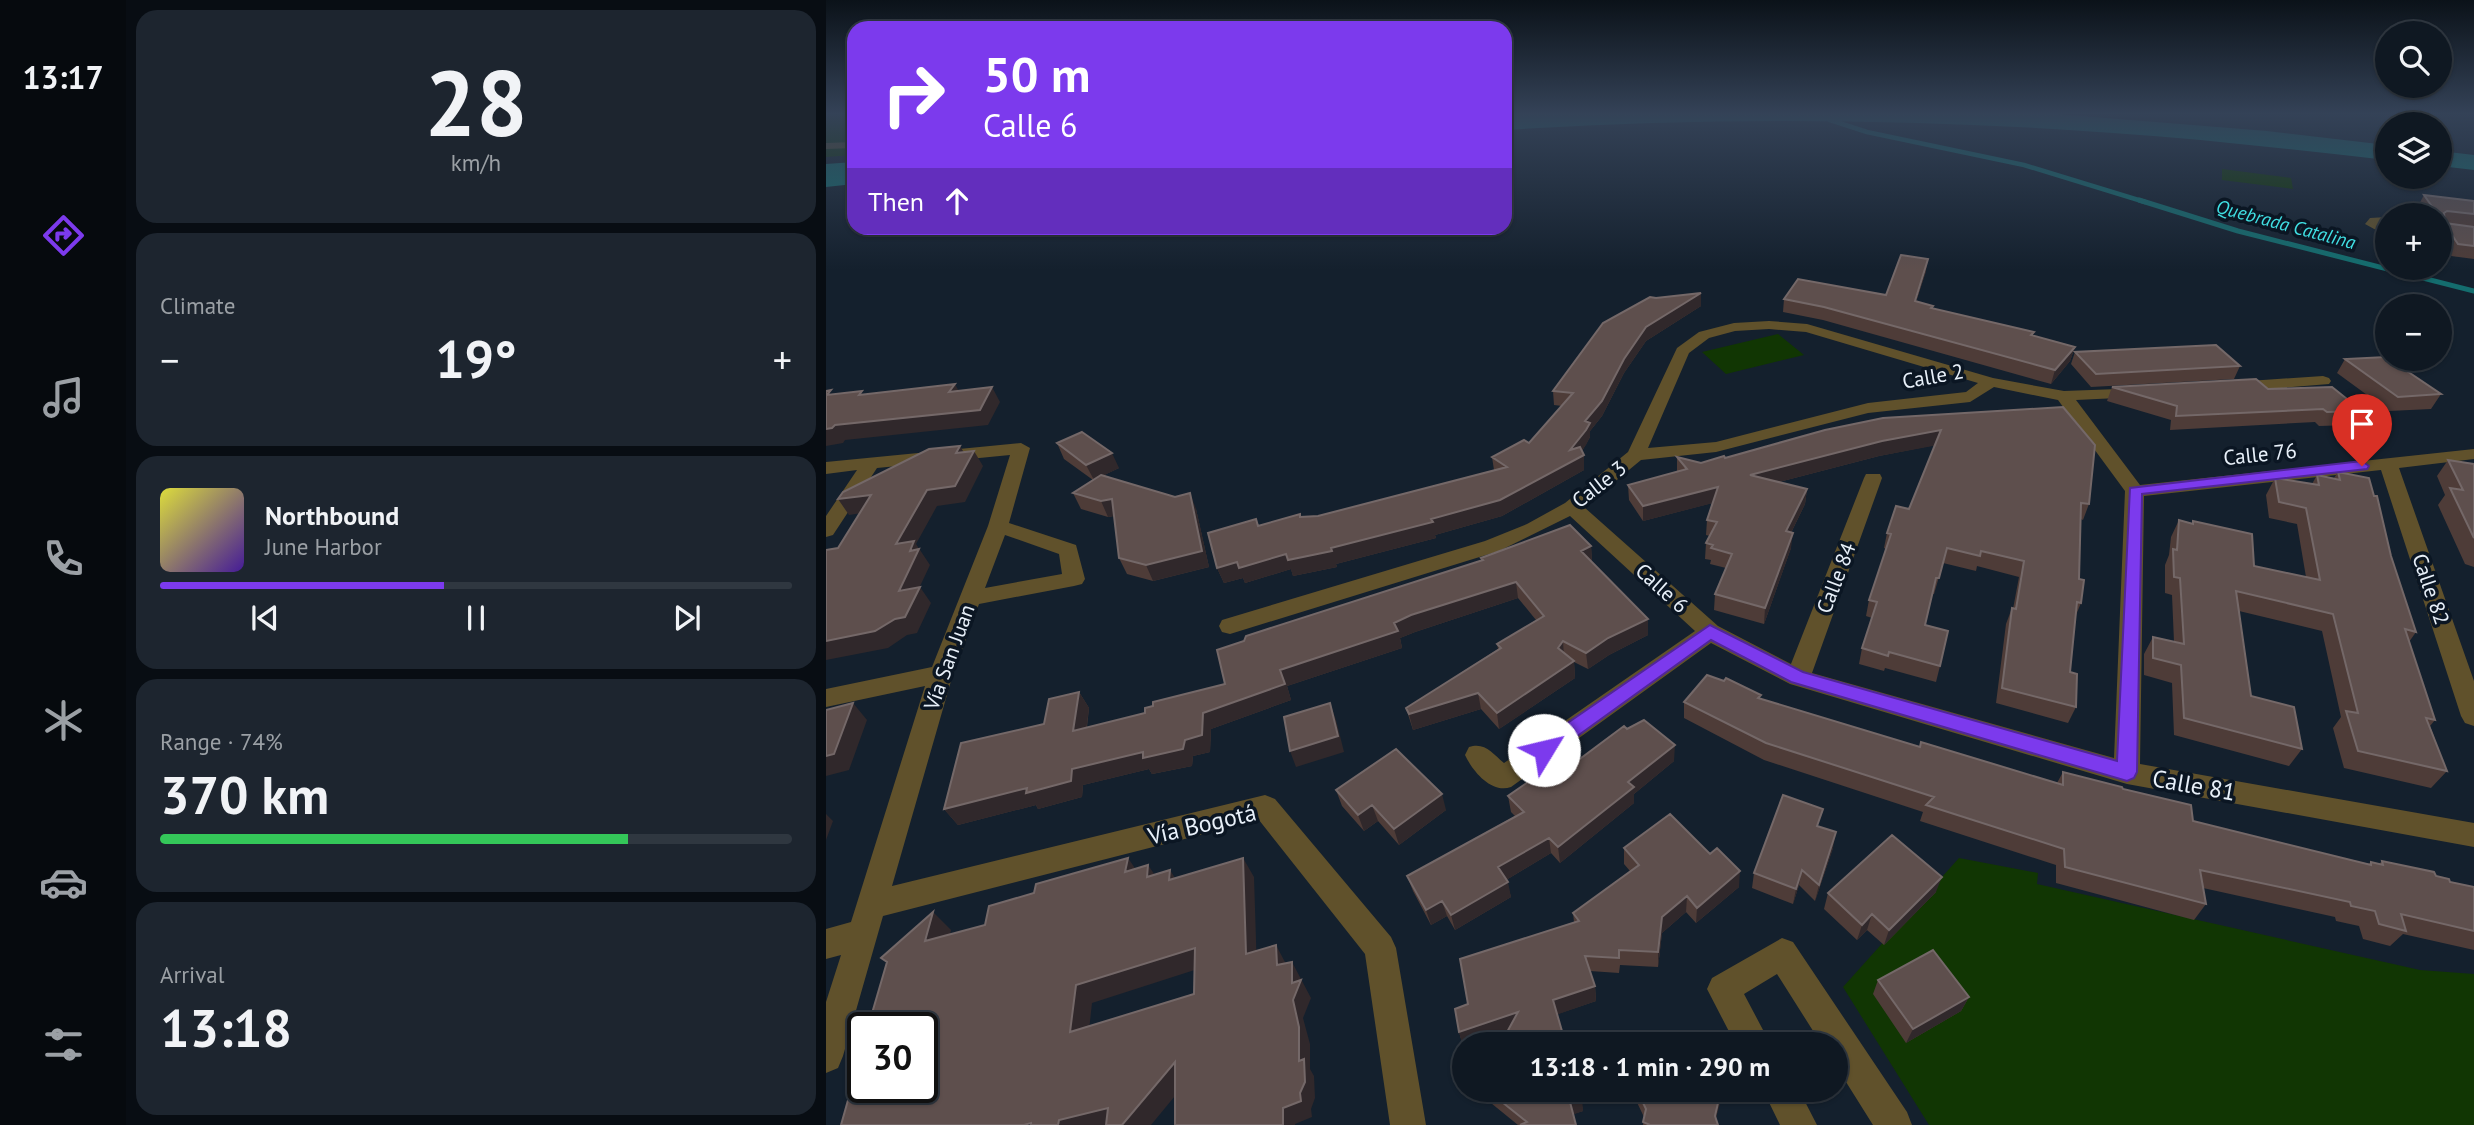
<!DOCTYPE html>
<meta charset="utf-8">
<style>
:root{--surface:#0f1822;--page:#1d252f;--text:#f1f3f6;--muted:#9ba0a5;--line:#2f3740;--accent:#7c3aed}
body{margin:0;font-family:"PT Sans",sans-serif;background:var(--page);color:var(--text);height:100vh;display:flex;flex-direction:column;font-size:26px;white-space:nowrap}
*{box-sizing:border-box;margin:0}
p{font-size:23px;color:var(--muted)}
.icon{flex:none;width:38px;height:38px;fill:none;stroke:currentColor;stroke-width:2;stroke-linecap:round;stroke-linejoin:round}
.map{position:relative;flex:1;overflow:hidden}
.details{display:flex;flex-direction:column;gap:10px;padding:10px;background:#080d13;width:700px}
.details>*{flex:none}
.hud{position:absolute;left:21px;top:21px;width:665px;height:214px;border-radius:21px;box-shadow:0 2px 5px #0004,0 0 0 2px var(--line);background:#7c3aed;color:#fff;overflow:hidden}
.buttons{position:absolute;left:1549px;top:21px;display:grid;gap:14px}
.buttons a{display:grid;place-items:center;width:77px;height:77px;border-radius:50%;background:var(--surface);box-shadow:0 2px 5px #0004,0 0 0 2px var(--line);font-size:35px}
.speed{position:absolute;left:21px;top:1012px;display:flex;gap:14px;font-size:35px;font-weight:700;text-align:center}
.speed>*{display:grid;place-content:center;width:91px;height:91px;border-radius:50%;background:var(--surface);box-shadow:0 2px 5px #0004,0 0 0 2px var(--line);line-height:1}
.speed .limit{border:4px solid #111;border-radius:10px;background:#fff;color:#111}
.pin{position:absolute;display:grid;place-items:center;width:60px;height:60px;color:#fff;margin:-72px -30px;border-radius:50% 50% 50% 0;rotate:-45deg;box-shadow:0 0 7px #0007}
.pin .icon{rotate:45deg}
.me{position:absolute;width:77px;margin:-38px;rotate:54deg;stroke-linejoin:round;filter:drop-shadow(0 0 5px #0008)}
.turn{display:flex;align-items:center;gap:24px;height:147px;padding:0 21px;font-size:32px}
.turn .icon{width:91px;height:91px;stroke-width:2.5}
.turn b{display:block;font-size:49px;line-height:60px}
.then{display:flex;align-items:center;height:66px;padding:0 21px;background:#0003;gap:14px;font-size:26px}
.big{font-size:52px;font-weight:600;line-height:1.1}
.details .widget{flex:1;display:flex;flex-direction:column;justify-content:center;gap:10px;min-width:0;padding:0 24px;border-radius:21px;background:var(--page)}
.details .dial{align-items:center;gap:0}
.dial b{font-size:91px;line-height:1}
.song{display:flex;align-items:center;gap:21px}
.cover{width:84px;height:84px;border-radius:10px;background:linear-gradient(135deg,hsl(60 70% 55%),hsl(260 70% 35%))}
.played{height:7px;border-radius:4px;background:linear-gradient(90deg,var(--accent) 45%,var(--line) 45%)}
.keys{display:flex;justify-content:space-around;direction:ltr}
.heat{display:flex;justify-content:space-between;align-items:center;font-size:38px;direction:ltr}
.charge{height:10px;border-radius:5px;background:linear-gradient(90deg,#34c759 74%,var(--line) 0)}
.trip{position:absolute;left:626px;top:1032px;width:396px;height:70px;border-radius:35px;background:var(--surface);box-shadow:0 2px 5px #0004,0 0 0 2px var(--line);font-weight:600;line-height:70px;text-align:center}
main{display:flex;flex:1;min-height:0}
.menu{display:flex;flex-direction:column;width:126px;justify-content:space-around;align-items:center;background:#060a0e;color:var(--muted)}
.menu .icon{width:49px;height:49px}
.menu .active{color:var(--accent)}
.menu b{font-size:32px;color:var(--text)}
.map>svg:first-child{display:block}
</style>
<main>
<nav class="menu">
<b>13:17</b>
<svg class="icon active" aria-label="directions" viewBox="0 0 24 24"><path d="M12 3l9 9-9 9-9-9zM9 14v-3h6M13 9l2 2-2 2"/></svg>
<svg class="icon" aria-label="music" viewBox="0 0 24 24"><path d="M9 18V5l10-2v13"/><circle cx="6" cy="18" r="3"/><circle cx="16" cy="16" r="3"/></svg>
<svg class="icon" aria-label="phone" viewBox="0 0 24 24"><path d="M5 4h4l2 5-3 2q2 4 5 5l2-3 5 2v4C11 20 4 13 5 4z"/></svg>
<svg class="icon" aria-label="climate" viewBox="0 0 24 24"><path d="M12 3v18M4 7l16 10M4 17L20 7"/></svg>
<svg class="icon" aria-label="car" viewBox="0 0 24 24"><path d="M5 17H2v-5l4-1 3-4h7l3 4 3 1v5h-3M9 17h6M6 11h13"/><circle cx="7" cy="17" r="2"/><circle cx="17" cy="17" r="2"/></svg>
<svg class="icon" aria-label="filters" viewBox="0 0 24 24"><path d="M4 7h16M4 17h16"/><circle cx="9" cy="7" r="2"/><circle cx="15" cy="17" r="2"/></svg>
</nav>
<section class="details">
<div class="widget dial"><b>28</b><p>km/h</p></div>
<div class="widget"><p>Climate</p>
<div class="heat"><a>−</a><b class="big">19°</b><a>+</a></div>
</div>
<div class="widget">
<div class="song"><i class="cover"></i><div><b>Northbound</b><p>June Harbor</p></div></div>
<div class="played"></div>
<div class="keys"><svg class="icon" aria-label="previous" viewBox="0 0 24 24"><path d="M18 5L8 12l10 7zM5 5v14"/></svg><svg class="icon" aria-label="pause" viewBox="0 0 24 24"><path d="M8 5v14M16 5v14"/></svg><svg class="icon" aria-label="next" viewBox="0 0 24 24"><path d="M6 5l10 7-10 7zM19 5v14"/></svg></div>
</div>
<div class="widget"><p>Range · 74%</p><b class="big">370 km</b><div class="charge"></div></div>
<div class="widget"><p>Arrival</p><b class="big">13:18</b></div>
</section>
<div class="map">
<svg width="1648" height="1125" viewBox="0 0 1648 1125">
<rect width="100%" height="100%" fill="#14202d"/>
<!-- green -->
<path fill="#113603" d="M0 113H28V155L0 157Z
M1396 169 1465 178 1467 189 1396 180Z
M952 334 978 355 900 374 876 352Z
M1133 858 1212 873 1211 884 1594 970 1648 974V1125H1103L1017 987Z"/>
<!-- water -->
<path fill="#146d6e" d="M679 113H1218L1441 131 1561 145V160C1470 150 1379 139 1287 133 1085 118 881 117 679 130Z
M1614 151 1648 155V170L1614 166Z
M28 162V184L0 187V164Z"/>
<g fill="none" stroke-linecap="round" stroke-linejoin="round">
<!-- stream-far1 -->
<path stroke="#146d6e" stroke-width="4.5" d="M1004 120 1041 132 1198 165 1319 202"/>
<!-- stream -->
<path stroke="#146d6e" stroke-width="5" d="M1313 200 1412 231 1648 291"/>
<!-- minor -->
<path fill="#60512b" fill-rule="evenodd" d="M28 142V148L0 149V143Z
M1561 217V225H1556L1561 227V236L1539 224 1544 218Z
M943 321 981 324 1167 378 1238 391 1319 388 1321 392 1319 396 1313 397 1250 400 1314 485 1648 449V459L1573 468 1648 681V726L1639 723 1635 716 1555 470 1318 496 1314 764 1648 823V847L1301 784 964 684 885 643 685 787C666 794 647 772 639 755L643 747C659 742 666 753 678 763L869 631 744 516 673 551 404 634 396 632 393 626 396 620 659 541 701 524 739 503 802 452 851 348 873 332 908 323ZM943 329 980 332 1152 383 1140 392 1042 403 890 442 822 448 863 353 883 338 909 331ZM1168 387 1232 400 1299 491 1288 758 986 673 1056 478 1054 474H1040L1038 478 965 664 892 626 758 507 815 460 890 452 1042 413 1144 402Z
M1497 376 1503 378 1505 381 1503 384 1408 392 1400 387 1408 382Z
M195 443 204 448 183 523 250 545 259 579 256 584 248 586 153 604 127 674 66 886 439 795 449 799 565 937 570 948 600 1125H564L539 954 433 820 57 916 17 1056 12 1068 0 1073V1002L15 955 0 959V929L25 922 99 686 0 707V689L106 667 162 526 184 455 51 468 7 535 0 537V516L31 470 0 474V462ZM179 535 233 554 236 574 159 588Z
M956 938 967 942 1081 1112 1086 1125H1047L1010 1066V1045H996L951 974 918 994 945 1045H910L881 989 886 978Z
M937 1090H973L991 1125H954Z"/>
</g>
<!-- wall -->
<path fill="#4e3c38" d="M1598 195 1648 201V259L1625 256 1614 239V215H1598L1592 206Z
M1100 271 1090 302 1106 308 1208 332 1207 336 1249 347 1244 361 1225 384 997 320 957 312 958 299 1060 295Z
M830 298 875 306 820 341 798 373 776 416 764 431V437L756 451 758 470 676 516 609 535 610 538 510 564 511 567 467 576 465 569 419 583 417 578 398 583 391 568 432 526 474 517 492 516 668 470 666 457 703 443 736 406 728 405 727 391Z
M1249 352 1414 366 1408 379 1265 387 1245 364Z
M1519 359 1615 394 1605 409 1563 411 1511 373Z
M1286 387 1442 389 1536 411 1528 425 1493 426 1489 422 1344 430 1345 420 1281 401Z
M1057 418 1263 504 1257 520 1255 519 1253 579 1255 603 1250 615 1244 672 1250 707 1242 723 1170 703 1180 624 1186 608 1187 609 1193 577 1151 566 1150 571 1117 563 1108 594H1106L1099 625 1114 666 1110 682 1059 668 1058 671 1033 664 1036 648 1046 618 1040 616 1043 600 1060 549 1058 548 1061 533 1083 509 1109 445 1053 456 953 482 981 489 979 504 965 533V548L938 624 888 610 889 594 900 568 884 564 885 560 879 559 880 543 884 536 880 535 881 520 886 503 817 521 803 500 802 485 851 472V457L875 463 899 458Z
M231 443 293 468 278 475 370 509 383 567 327 581 301 574 293 558 288 516 282 517 255 509 247 493 267 480 238 459Z
M1622 460 1648 464V567L1639 564 1612 505 1619 495 1611 476Z
M1512 472 1565 556 1590 632 1583 642 1609 720 1604 726 1621 771 1605 788 1518 768 1507 728 1515 717 1496 631 1413 611 1425 696 1476 749 1463 766 1348 735 1346 683 1318 675V654L1327 637 1348 642 1346 595 1339 593V565L1343 555 1345 537 1353 520 1366 523 1367 521 1428 566 1480 577 1471 524 1443 518 1440 495 1449 478 1486 484 1491 475 1508 478Z
M765 546 766 562 822 635 783 655 762 669 748 662 749 678 673 729 655 709 587 730 580 708 672 649 671 644 710 620 692 598 589 632 574 638 576 648 461 686 465 700 385 729 384 752 367 756 366 766 326 774 323 769 257 785 256 797 212 809 210 805 132 825 118 809 218 724 253 692 263 708 261 727 319 713 327 706 399 684 656 561 655 558Z
M898 681 935 699 1093 747 1231 783 1237 772 1297 789 1367 821 1542 864 1545 862 1553 864 1556 861 1610 876 1624 882 1648 887V950L1577 934 1564 946 1537 939 1533 926 1510 921 1509 917 1377 888 1380 904 1368 920 1230 883V865L1094 821 1097 812 938 760 858 718V702Z
M801 729 848 761 808 794V803L734 863 725 853 680 880 685 897 629 930 621 916 605 925 587 891 581 876 689 816 685 812 682 796 712 785 735 773Z
M510 790 620 810 573 845 552 821 538 831 516 806Z
M993 826 1007 848 989 901 973 885 967 904 926 888 928 873Z
M798 848 913 887 870 923 860 912 836 933 832 967 794 965 793 973 764 971 769 986 770 1001 639 1045 637 1046 633 1032 642 1004 748 922 747 913 804 871 798 864Z
M1110 892 1058 945 1041 930 1031 940 998 909 1002 893Z
M1052 980 1143 997 1135 1011 1080 1043 1047 994Z
M649 1090H753L757 1111 747 1114 750 1125H692Z
M805 1090H896L890 1118 892 1125H817L818 1117Z"/>
<!-- shaded-wall -->
<path fill="#30282b" d="M1102 259 1100 271 1086 314 1089 301Z
M875 293V306L820 341 798 373 776 416 764 431V437L760 445 749 460 758 455V470L676 516 609 535 610 538 510 564 511 567 467 576 462 560 605 519 744 450 759 421 798 359 820 327Z
M1249 347 1244 361 1225 384 1229 370Z
M129 384 137 399 123 392Z
M166 387 174 402 162 425 19 440 17 443 0 446V429L9 425Z
M1115 430 1112 445 1053 456 922 490 924 475 1056 441Z
M134 446 143 461 148 451 157 466 139 502 111 506 90 544 104 565 88 599 94 587 105 603 91 633 81 635 62 648 0 660V641L69 619 73 591 70 544 101 490 130 453Z
M286 453 293 468 268 480 260 465Z
M892 487 891 502 817 521V506Z
M981 489 979 504 958 547 960 531Z
M364 493 370 509 383 567 327 581 320 565Z
M45 495 56 510 23 515 12 499Z
M286 499 293 515 282 517 275 501Z
M967 533 965 548 938 624 939 608Z
M765 546 766 562 755 551Z
M460 554 465 569 419 583 417 578 398 583 391 568 411 562Z
M690 582 692 598 589 632 574 638 576 648 461 686 465 700 385 729 384 752 367 756 366 766 326 774 323 769 257 785 256 797 212 809 210 805 132 825 118 809 246 769 377 713 454 670 585 615Z
M822 619V635L783 655 762 669 760 653 782 638Z
M737 641 738 657 732 648Z
M748 661 749 678 673 729 671 713Z
M253 692 263 708 258 747 247 731Z
M652 693 655 709 587 730 583 714Z
M27 703 41 720 23 770 0 776V756Z
M504 703 510 720 518 752 470 767 464 751Z
M849 745 848 761 808 794V803L734 863 732 847 802 782Z
M616 794 620 810 573 845 568 829Z
M546 805 552 821 538 831 532 815Z
M0 814 7 821 0 840Z
M1010 832 1007 848 989 901 993 885Z
M723 838 725 853 675 883 672 867Z
M302 858 315 877 299 872Z
M417 858 428 877 431 972 420 954Z
M322 865 335 884 321 877Z
M344 870 356 889 343 880Z
M976 870 973 885 967 904 970 889Z
M914 871 913 887 870 923 871 908Z
M1116 877 1110 892 1058 945 1063 930Z
M682 882 685 897 629 930 625 915Z
M861 896 860 912 836 933 832 967V952L836 917Z
M616 901 621 916 605 925 600 910Z
M107 912 125 930 119 960 99 941Z
M1046 914 1041 930 1031 940 1036 925Z
M450 945 460 964 451 965Z
M369 948 381 966 266 1003 261 1049 244 1032 250 985Z
M466 962 485 998 477 1018 484 1044V1069L488 1076 489 1098 485 1109 486 1117 469 1124V1125H457V1108L474 1093 473 1061 467 1000Z
M769 986 770 1001 730 1015 727 1000Z
M1143 997 1135 1011 1080 1043 1087 1029Z
M692 1012 695 1027 642 1045H639L637 1046 633 1032Z
M349 1062 363 1079 325 1125H232L233 1120Z
M896 1090 895 1100 888 1125 889 1116Z
M756 1097 757 1111 746 1115 744 1102Z"/>
<!-- building -->
<path fill="#5e4f4d" stroke="#746868" stroke-width="2" fill-rule="evenodd" d="M1598 195 1648 201V214L1621 211 1618 213 1619 223 1648 227V246L1632 244 1614 217V215H1612Z
M1075 255 1102 259 1089 301 1107 306 1105 308 1208 332 1205 335 1249 347 1229 370 998 307 958 299 972 279 1060 295Z
M875 293 820 327 798 359 776 401 759 421 764 423 760 430 744 450 754 447 758 455 674 500 605 519 607 522 505 548 506 551 462 560 460 554 413 568 411 562 391 568 382 533 430 519 432 526 474 514V517L492 516 681 467 666 457 698 440 703 443 747 393 727 391 777 323 824 297 830 298Z
M1390 345 1414 366 1270 374 1249 352Z
M1560 357 1561 359H1563L1615 394 1572 397 1519 359Z
M1430 379 1442 389 1506 387 1536 411 1501 412 1497 409 1350 416 1351 406 1286 387Z
M129 384 123 392 166 387 154 410 9 425 6 428 0 429V391L5 390 1 395 36 391 33 395Z
M1237 407 1269 445 1263 504 1255 503 1253 579 1258 580 1255 603 1251 602 1244 672 1251 674 1250 707 1176 688 1186 608 1190 609 1198 561 1155 551 1154 556 1121 548 1113 578H1110L1099 625 1122 631 1114 666 1063 652 1062 656 1036 648 1051 602 1043 600 1065 534 1061 533 1070 506 1083 509 1115 430 1056 441 924 475 981 489 960 531 967 533 939 608 889 594 906 554 885 548 887 545 880 543 891 522 881 520 892 487 817 506 802 485 861 469 851 457 875 463 898 456 899 458 999 430 1057 418Z
M256 432 286 453 260 465 231 443Z
M134 446 130 453 148 451 129 486 101 490 70 544 88 541 84 551 93 549 73 591 94 587 79 617 69 619 49 631 0 641V550L12 548 45 495 12 499 17 492 103 449Z
M1622 460 1648 464V538L1624 488 1637 490Z
M1512 472 1543 478 1548 496H1551L1565 556 1590 632 1579 629 1609 720 1600 718 1621 771 1532 751 1520 711 1532 713 1507 614 1410 591 1425 696 1468 707 1476 749 1358 718 1355 665 1327 658V637L1358 644 1354 578 1348 577 1347 549 1351 550 1353 520 1367 524V521L1426 534 1428 566 1494 580 1480 508 1453 502 1449 478 1493 485 1491 475 1514 480Z
M275 475 349 497 364 493 376 551 320 565 293 558 286 499 275 501 247 493Z
M744 525 765 546 755 551 822 619 782 638 760 653 737 641 732 648 748 661 671 713 652 693 583 714 580 708 675 648 671 644 718 616 690 582 585 615 568 623 572 631 454 670 459 684 377 713 376 735 359 740 357 749 317 758V752L246 769 245 781 200 793 201 788 118 809 135 743 218 724 223 699 253 692 247 731 319 713V708L327 706V702L399 684 391 650 418 641 420 636 657 560 655 558Z
M881 675 898 681 900 678 935 695 932 698 1094 747 1095 742 1237 785V772L1296 787 1297 789 1365 805 1367 821 1545 865V862L1557 865 1556 861 1608 872 1610 876 1623 879 1624 882 1648 887V931L1575 914 1580 931 1553 924 1549 911 1525 906 1524 902 1374 870 1380 904 1239 867 1238 849 1100 805 1108 797 940 743 858 702Z
M27 703 8 754 0 756V710Z
M504 703 512 736 464 751 458 717Z
M818 720 849 745 802 782 808 787 732 847 723 838 672 867 682 882 625 915 616 901 600 910 581 876 698 812 682 796 702 782 712 785 732 769 735 773 798 726 801 729Z
M570 749 616 794 568 829 546 805 532 815 510 790Z
M957 795 997 809 991 826 1010 832 993 885 976 870 970 889 928 873Z
M844 814 884 854 891 848 914 871 871 908 861 896 836 917 832 952 793 950V958L759 956 769 986 727 1000 740 1045H674L692 1012 633 1032 629 1009 642 1004 634 959 753 921 747 913 813 865 798 848Z
M1066 835 1116 877 1063 930 1046 914 1036 925 1002 893Z
M302 858 299 872 322 865 321 877 344 870 343 880 417 858 420 954 450 945 451 965 466 962V983L475 980 467 1000 473 1027V1061L478 1059 479 1082 474 1093 475 1101 457 1108V1125H349V1062L296 1125H280L282 1108 233 1120 232 1125H205V1123L198 1125H15L37 1047V1087H96V1027H42L61 962 55 958 107 912 99 941 159 925 163 906 208 893 210 884ZM369 948 368 994 244 1032 250 985Z
M1107 950 1143 997 1087 1029 1052 980Z
M864 1036 868 1045H847Z
M661 1090H753L756 1097 744 1102 750 1125H694L701 1122Z
M811 1090H895L889 1116 892 1125H824L817 1122 820 1109Z"/>
<!-- sky -->
<linearGradient id="sky" x2="0" y2="1"><stop stop-color="#0b1219"/><stop offset="0.42" stop-color="#344257"/><stop offset="1" stop-color="#344257" stop-opacity="0"/></linearGradient>
<rect width="1648" height="270" fill="url(#sky)"/>
<!-- route -->
<path fill="#7c3aed" stroke="#51269a" stroke-width="2" d="M1536 461 1543 466 1541 469 1316 494 1311 772 1308 778 1301 781 965 682 885 640 725 755 718 758 711 755 708 750 711 744 884 625 977 672 1291 761 1304 488Z"/>
<g text-anchor="middle" dominant-baseline="central" stroke-width="7" stroke-linejoin="round" paint-order="stroke">
<!-- far-water labels -->
<g font-size="19" font-style="italic" fill="#40dfe3" stroke="#0b1623">
<text transform="translate(1460 224) rotate(15)">Quebrada Catalina</text>
</g>
<!-- street labels -->
<g font-size="21" fill="#e8f0f9" stroke="#0b1623">
<text transform="translate(1107 376) rotate(-10)">Calle 2</text>
<text transform="translate(1434 454) rotate(-6)">Calle 76</text>
<text transform="translate(773 484) rotate(-38)">Calle 3</text>
<text transform="translate(1010 578) rotate(-69)">Calle 84</text>
<text transform="translate(836 588) rotate(42)">Calle 6</text>
<text transform="translate(1605 589) rotate(71)">Calle 82</text>
<text transform="translate(123 657) rotate(-70)">Vía San Juan</text>
</g>
<!-- near-street labels -->
<g font-size="24" fill="#e8f0f9" stroke="#0b1623">
<text transform="translate(1368 785) rotate(10)">Calle 81</text>
<text transform="translate(376 824) rotate(-13)">Vía Bogotá</text>
</g>
</g>
</svg>
<div class="buttons">
<a><svg class="icon" aria-label="search" viewBox="0 0 24 24"><circle cx="10" cy="10" r="6"/><path d="M15 15l6 6"/></svg></a>
<a><svg class="icon" aria-label="layers" viewBox="0 0 24 24"><path d="M12 4l9 5-9 5-9-5zM3 14l9 5 9-5"/></svg></a>
<a>+</a>
<a>−</a>
</div>
<div class="speed"><div class="limit">30</div></div>
<div class="pin" style="left:1536px;top:466px;background:#d93025"><svg class="icon" aria-label="arrive" viewBox="0 0 24 24"><path d="M6 21V4h12l-3 4 3 4H6"/></svg></div>
<svg class="me" style="left:718px;top:750px" viewBox="-20 -20 40 40"><circle r="19" fill="#fff"/><path d="M0-13L10 11 0 6-10 11z" fill="#7c3aed"/></svg>
<div class="trip">13:18 · 1 min · 290 m</div>
<div class="hud">
<div class="turn"><svg class="icon" aria-label="right" viewBox="0 0 24 24"><path d="M7 20v-9h11M14 6l5 5-5 5"/></svg><div><b>50 m</b>Calle 6</div></div>
<div class="then">Then<svg class="icon" aria-label="ahead" viewBox="0 0 24 24"><path d="M12 20V5M6 11l6-6 6 6"/></svg></div>
</div>
</div>
</main>
